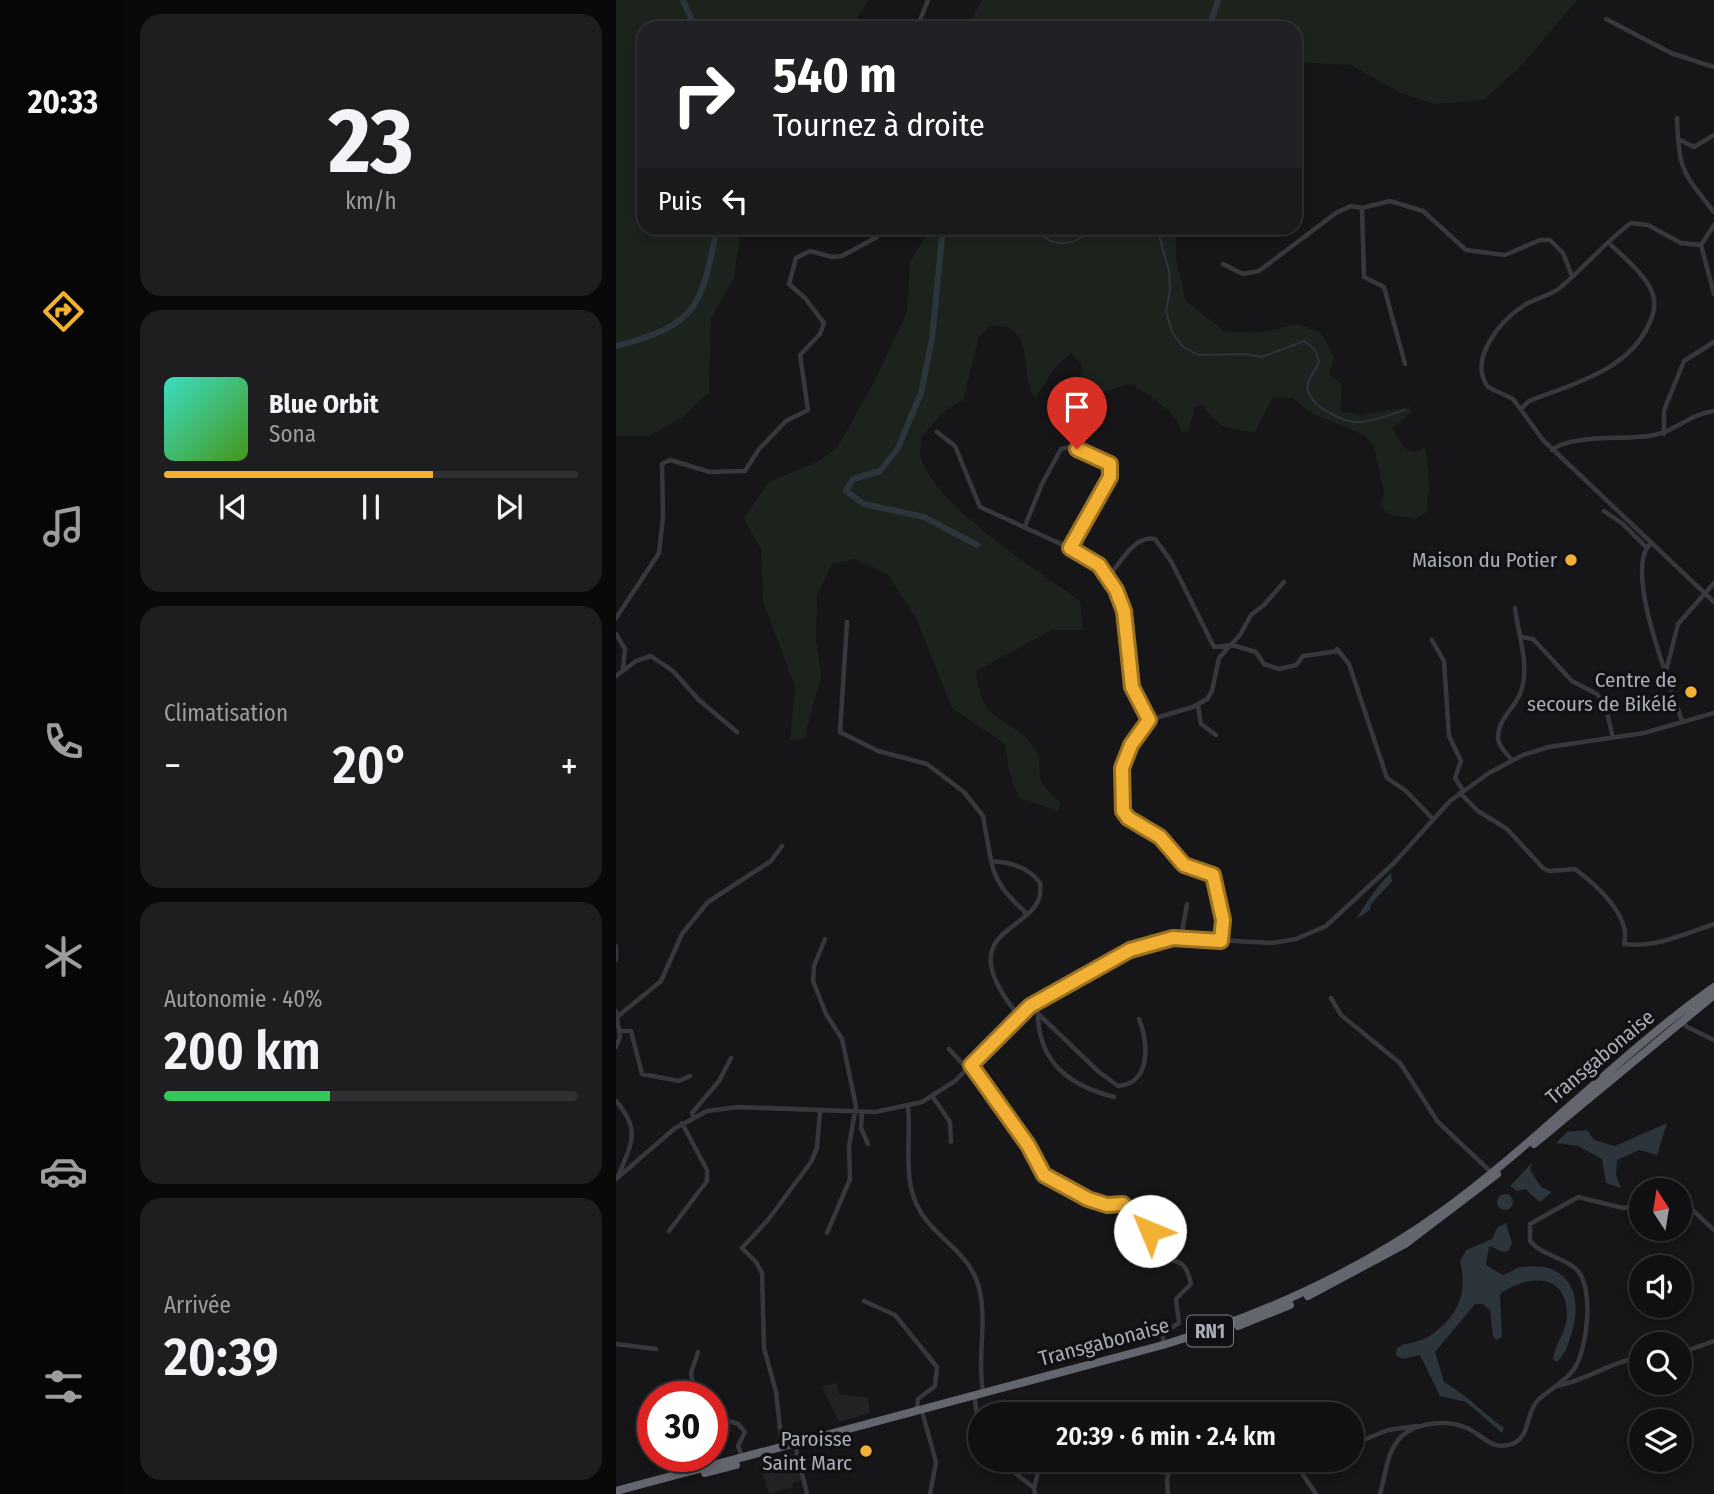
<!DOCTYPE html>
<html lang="fr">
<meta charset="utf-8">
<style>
:root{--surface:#101012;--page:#1e1e20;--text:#f1f3f6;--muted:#9c9d9f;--line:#303032;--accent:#f2b134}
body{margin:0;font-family:"Fira Sans Condensed",sans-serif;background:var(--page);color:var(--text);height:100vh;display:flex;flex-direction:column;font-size:26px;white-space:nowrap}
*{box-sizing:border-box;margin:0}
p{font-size:23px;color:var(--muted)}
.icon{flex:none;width:38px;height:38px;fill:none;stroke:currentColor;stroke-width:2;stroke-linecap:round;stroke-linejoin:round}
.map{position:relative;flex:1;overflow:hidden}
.details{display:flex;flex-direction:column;gap:14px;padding:14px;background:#09090a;width:490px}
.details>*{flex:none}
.hud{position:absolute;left:21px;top:21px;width:665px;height:214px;border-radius:21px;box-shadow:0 4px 10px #0003,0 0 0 2px var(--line);background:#202124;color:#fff;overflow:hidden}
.needle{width:46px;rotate:348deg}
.tools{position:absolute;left:1013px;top:1178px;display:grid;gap:14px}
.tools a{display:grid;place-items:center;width:63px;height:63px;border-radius:50%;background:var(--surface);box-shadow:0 4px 10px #0003,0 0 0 2px var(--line);font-size:35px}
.speed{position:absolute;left:21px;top:1381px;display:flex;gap:14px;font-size:35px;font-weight:700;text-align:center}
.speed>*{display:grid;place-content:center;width:91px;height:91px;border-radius:50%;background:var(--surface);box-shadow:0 4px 10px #0003,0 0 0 2px var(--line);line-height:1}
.speed .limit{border:10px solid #d22;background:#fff;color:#111}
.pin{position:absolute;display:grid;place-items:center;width:60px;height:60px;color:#fff;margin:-72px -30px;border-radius:50% 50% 50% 0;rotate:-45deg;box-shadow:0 0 7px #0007}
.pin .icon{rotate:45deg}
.me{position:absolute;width:77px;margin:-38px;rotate:315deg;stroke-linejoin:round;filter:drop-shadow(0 0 5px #0008)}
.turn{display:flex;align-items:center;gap:24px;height:147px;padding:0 21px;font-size:32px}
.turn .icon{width:91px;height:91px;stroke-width:2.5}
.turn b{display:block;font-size:49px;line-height:60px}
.then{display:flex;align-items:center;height:66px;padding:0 21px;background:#0003;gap:14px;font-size:26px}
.big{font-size:52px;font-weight:600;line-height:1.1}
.details .card{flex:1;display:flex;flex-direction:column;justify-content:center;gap:10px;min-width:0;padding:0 24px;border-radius:21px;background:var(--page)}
.details .dial{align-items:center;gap:0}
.dial b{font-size:91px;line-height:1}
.song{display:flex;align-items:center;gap:21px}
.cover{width:84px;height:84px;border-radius:10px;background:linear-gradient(135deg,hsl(170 70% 55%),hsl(100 70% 35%))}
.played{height:7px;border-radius:4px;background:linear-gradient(90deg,var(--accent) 65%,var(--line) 65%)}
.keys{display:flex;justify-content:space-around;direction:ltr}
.heat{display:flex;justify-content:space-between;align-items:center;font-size:38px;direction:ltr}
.charge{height:10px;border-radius:5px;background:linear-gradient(90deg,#34c759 40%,var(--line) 0)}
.trip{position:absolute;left:352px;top:1402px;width:396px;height:70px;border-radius:35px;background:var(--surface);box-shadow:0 4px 10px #0003,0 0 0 2px var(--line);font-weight:600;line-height:70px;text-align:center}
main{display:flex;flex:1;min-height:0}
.dock{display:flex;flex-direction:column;width:126px;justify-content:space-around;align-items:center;background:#060607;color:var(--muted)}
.dock .icon{width:49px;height:49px}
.dock .on{color:var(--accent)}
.dock b{font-size:32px;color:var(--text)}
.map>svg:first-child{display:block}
</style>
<main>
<nav class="dock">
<b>20:33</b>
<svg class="icon on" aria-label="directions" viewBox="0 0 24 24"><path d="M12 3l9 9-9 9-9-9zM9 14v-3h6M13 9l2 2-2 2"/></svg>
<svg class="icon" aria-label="music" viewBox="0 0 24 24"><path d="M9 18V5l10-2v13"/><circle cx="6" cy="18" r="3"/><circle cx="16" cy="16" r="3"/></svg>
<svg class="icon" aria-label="phone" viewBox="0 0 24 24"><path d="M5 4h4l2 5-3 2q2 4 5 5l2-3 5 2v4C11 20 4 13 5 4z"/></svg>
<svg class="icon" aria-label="climate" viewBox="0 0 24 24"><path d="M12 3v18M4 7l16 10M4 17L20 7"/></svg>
<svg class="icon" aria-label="car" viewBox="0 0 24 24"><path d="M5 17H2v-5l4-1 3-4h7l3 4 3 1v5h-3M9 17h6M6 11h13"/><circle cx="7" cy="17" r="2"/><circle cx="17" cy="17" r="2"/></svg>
<svg class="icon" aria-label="filters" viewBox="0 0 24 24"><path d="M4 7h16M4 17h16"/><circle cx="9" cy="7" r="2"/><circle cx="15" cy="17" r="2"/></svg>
</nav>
<section class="details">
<div class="card dial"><b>23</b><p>km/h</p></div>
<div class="card">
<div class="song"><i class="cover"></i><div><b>Blue Orbit</b><p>Sona</p></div></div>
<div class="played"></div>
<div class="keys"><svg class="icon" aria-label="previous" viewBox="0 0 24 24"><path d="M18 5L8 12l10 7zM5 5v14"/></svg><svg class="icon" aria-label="pause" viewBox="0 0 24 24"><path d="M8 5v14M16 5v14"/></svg><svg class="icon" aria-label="next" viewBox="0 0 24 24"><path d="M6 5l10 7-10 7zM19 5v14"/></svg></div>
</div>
<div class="card"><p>Climatisation</p>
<div class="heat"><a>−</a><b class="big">20°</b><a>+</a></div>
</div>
<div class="card"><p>Autonomie · 40%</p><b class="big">200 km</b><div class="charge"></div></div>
<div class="card"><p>Arrivée</p><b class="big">20:39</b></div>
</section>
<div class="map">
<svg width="1098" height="1494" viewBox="0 0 1098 1494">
<rect width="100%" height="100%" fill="#161618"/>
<!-- built -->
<path fill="#222225" d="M220 1383 223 1394 252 1398 254 1413 223 1422 206 1387Z
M180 1453 187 1480 176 1483 177 1487 153 1494 143 1462Z"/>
<!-- green -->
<path fill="#1c231d" d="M0 0H253L235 28H28V228H125L118 277 95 319 93 392 67 417 33 436H0Z
M366 0H961L905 66 868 100 819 104 785 93 735 65 679 62V28H351Z
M315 228H560V260L570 301 608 331 643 333 681 324 704 332 718 356 713 375 726 384 724 411 744 415 794 407 795 413 776 428 789 449 801 453 809 447 814 488 811 500 812 511 800 519 772 514 764 505 768 492 758 446 748 435 693 412 677 398 657 397 639 432C612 430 601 427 586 404L579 408 573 429 565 433C563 411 532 396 515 383L463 401 466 364 455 353 440 366 419 398C401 373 423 323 374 326L363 337 347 400 328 411 305 438C305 444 303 453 305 459 321 507 422 571 464 601L467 630H436L360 671C365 729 395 713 420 750 426 760 421 772 426 782 429 789 439 797 444 803L442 811 403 798 393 771 389 744 336 708 300 618 271 574 239 559 216 564 201 595 200 639 205 677 188 739 174 740 179 686 147 601 145 549 128 518 153 482 201 462 221 448 259 380 291 312 294 262Z"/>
<!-- water -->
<path fill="#2c353c" d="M775 873 776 881 755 904 754 910 740 919C750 904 761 885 775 873Z
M1051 1123 1041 1155 1023 1150 1001 1160 1000 1175 1005 1188 990 1183 986 1159 962 1146 940 1143 951 1132 971 1130 978 1140 999 1146Z
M916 1163 914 1170 925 1187 936 1192 924 1202 909 1189 901 1191 894 1186Z
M881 1202a8 8 0 1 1 16 0a8 8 0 1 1-16 0Z
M890 1223 896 1243 893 1250 888 1252 873 1246 870 1265 887 1275C894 1273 900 1267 907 1267 949 1261 967 1290 957 1328 954 1340 950 1353 941 1362L937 1359C939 1344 950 1332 951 1317 952 1272 912 1274 884 1294L886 1337 880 1340 877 1336 874 1310 867 1304H859L819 1352 828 1382C851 1395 867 1413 888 1428L886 1433 850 1402 824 1396 804 1355 786 1359 780 1355 781 1348C790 1342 802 1343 812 1337 840 1319 853 1294 844 1262L850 1250 876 1239 881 1228Z"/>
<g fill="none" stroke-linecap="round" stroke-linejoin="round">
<!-- stream -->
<path stroke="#2c353c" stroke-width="2" d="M421 228C433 249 461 247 475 228
M541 228 553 271 554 290 550 312 556 332 566 346 582 355 630 354 646 357 688 341 699 350 703 361C701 371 689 379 692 390 696 408 730 424 746 422 761 420 775 414 789 410"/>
<!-- river -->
<path stroke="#2c353c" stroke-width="6" d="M67 0 79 28
M593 28 602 0
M331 228 326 237 316 339 305 393 282 448 264 471 237 479 230 491 248 504 308 517 361 545
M0 346C82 325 85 307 101 228"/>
<!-- minor -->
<path stroke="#37383d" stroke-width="4.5" d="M990 19 1055 53 1098 67
M301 28 312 0
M1061 118C1063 170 1066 172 1098 212
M1062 139 1078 147 1098 135
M746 208 748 277 768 287 789 364
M1098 225 1085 245 1098 294
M1085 245 1065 243 1032 225 1015 223C990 241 970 266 946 286 936 296 919 298 907 306 883 322 852 360 872 387L897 399 927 440 1098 602
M607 264 627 274 643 271 720 213 735 206 746 208 774 201 807 211 850 250 889 255 924 240H934L947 253 956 276
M906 408 913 401C957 384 1013 370 1033 324 1038 314 1040 302 1036 292 1028 273 1007 257 993 243
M321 432 339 446 364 507 467 554 493 576 507 605 515 687 533 720
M1048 434V410L1068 361 1098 342
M936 450C956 434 1007 440 1033 436 1058 433 1073 414 1098 411
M988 511 1007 524 1031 548
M409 526 426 484 445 449C461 444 480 456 494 464V480L454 548
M1034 544C1007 571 1056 688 1066 721
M493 576C505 562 518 535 539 539L555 561 598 647 616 645 640 652 648 664 663 669 680 665 687 656 722 651
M0 618 43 553 47 517 46 464 54 460 94 472 129 471 143 449 170 421 192 410 184 355 204 334 208 323 189 298 173 284 180 258 194 251 216 257 226 256 261 237 269 228
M231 622 224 732 262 751 311 764 348 792 367 816 375 861C393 862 413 867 424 883 433 935 326 921 402 1015
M0 634 9 649 7 668
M906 637 917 639 956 681 981 694 990 708 997 738
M816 640 828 661 833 736 845 761 839 778 847 790
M721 649 733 664 771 778 790 791 817 819
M1050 671 1062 624 1098 583
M0 676 20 661 35 656 57 671 83 700 121 732
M582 706 585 724 600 735
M896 760C890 753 883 747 882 738 882 719 897 710 904 694 915 667 902 635 899 608
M844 793 862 811 891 829 927 868 933 871 959 869C979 884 1016 916 1008 944 1039 948 1069 934 1098 924
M375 861C380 885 394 898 411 914
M565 938 571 904
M209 939 198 966 197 981 210 1014 226 1039 240 1106 233 1146 234 1179 211 1233
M605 941 607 920 597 875 568 865 543 837 512 818 505 805 506 768 515 745 533 720 577 707 591 699 596 691 603 658 624 635 635 615 648 605 668 582
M0 946V960
M715 998 725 1015 784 1063 822 1122 876 1173
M414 1006 483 1072 502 1086C536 1083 532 1042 523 1019
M0 1011 4 1037 0 1047
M1 1017 45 981 66 934 92 902 155 861 166 846
M422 1017C424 1064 455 1086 498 1097
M1066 1021 1071 1027 1098 1040
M4 1031H15L26 1074 63 1081 74 1076
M333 1049 351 1069
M355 1065 412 1145 428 1175 472 1199 491 1205 507 1204 534 1231
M317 1097 334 1122 335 1142
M0 1101C26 1132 15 1143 2 1177
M292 1107C296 1148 283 1187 311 1221 327 1241 351 1255 360 1279 374 1315 360 1355 367 1392
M246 1112 245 1128 252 1144
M77 1116 76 1113 103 1081 115 1058
M0 1179 58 1129 91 1111 122 1107 259 1112 306 1102 339 1081 414 1006 514 950 543 940 565 938 656 943 680 939 710 926 778 863 834 801 873 773 907 755 933 747 1028 733 1098 713
M1064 1198 1098 1230
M53 1231 91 1181V1170L66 1123
M248 1301 279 1315 321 1367 319 1386 302 1399 301 1410
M0 1344 40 1349
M547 1345V1333L563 1323 560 1299 575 1284C572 1271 569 1261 554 1260
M1064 1353 1098 1341
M940 1386C970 1381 996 1361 1026 1357
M79 1396 75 1373 82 1352
M359 1400 361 1416 357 1428 364 1440
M96 1415 122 1424 129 1432 122 1446 126 1457
M307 1415 320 1462 314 1494
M735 1445 772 1430 801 1426
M166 1446 160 1392 148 1348 146 1273 140 1262 126 1248 152 1220 195 1162 201 1148 204 1111
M180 1449 191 1494
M383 1460 418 1488 419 1494
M677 1460 700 1494
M680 1462 688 1460
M503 1467 553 1473
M418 1488 425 1460
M552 1494 551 1480 556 1460
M764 1494C769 1478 770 1457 780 1443 794 1422 831 1418 853 1429 869 1437 876 1451 896 1444 915 1437 909 1413 922 1400 933 1390 950 1381 958 1369 972 1348 979 1284 959 1268 944 1256 926 1255 914 1241V1224L962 1197 1007 1208 1026 1205"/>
<!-- highway -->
<path stroke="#63666e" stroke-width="8" d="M918 1144 1098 995
M692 1296 789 1244 881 1174
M622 1326 674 1305
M89 1473 120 1465
M0 1491 547 1345C646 1315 739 1274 824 1213 920 1144 1001 1056 1098 987"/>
</g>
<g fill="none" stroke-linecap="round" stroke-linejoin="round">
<!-- route casing -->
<g stroke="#9d7322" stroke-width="18">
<path id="route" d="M461 449 494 464V477L454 548 483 565 500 590 508 611 516 687 533 720 515 745 506 768 507 811 512 818 544 837 568 865 597 875 607 920 605 941 557 938 514 950 414 1006 355 1065 412 1145 428 1175 472 1199 491 1205 507 1204 534 1231"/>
</g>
<!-- route -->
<use href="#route" stroke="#f2b134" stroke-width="12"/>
</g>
<!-- markers -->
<g fill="#f2b134" stroke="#111113" stroke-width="2.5">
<circle cx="955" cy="560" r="7"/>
<circle cx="1075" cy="692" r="7"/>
<circle cx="250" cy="1451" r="7"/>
</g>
<g text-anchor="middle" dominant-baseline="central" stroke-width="7" stroke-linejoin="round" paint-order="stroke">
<!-- shield labels -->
<rect fill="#111113" stroke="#7b7e86" stroke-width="2" x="571" y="1315.5" width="46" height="31" rx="5"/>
<g font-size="19" font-weight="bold" fill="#a8adb8">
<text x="594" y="1331">RN1</text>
</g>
<!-- poi labels -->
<g font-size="21" fill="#a8adb8" stroke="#111113" text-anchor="end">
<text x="941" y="560">Maison du Potier</text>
<text x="1061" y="680">Centre de<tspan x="1061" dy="24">secours de Bikélé</tspan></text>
<text x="236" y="1439">Paroisse<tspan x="236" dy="24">Saint Marc</tspan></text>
</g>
<!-- street labels -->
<g font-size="21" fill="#a8adb8" stroke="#111113">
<text transform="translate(984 1057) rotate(-40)">Transgabonaise</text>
<text transform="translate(488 1342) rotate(-15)">Transgabonaise</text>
</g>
</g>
</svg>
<div class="tools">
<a><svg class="needle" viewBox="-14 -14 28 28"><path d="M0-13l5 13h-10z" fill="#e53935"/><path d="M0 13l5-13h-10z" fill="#9c9d9f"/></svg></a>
<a><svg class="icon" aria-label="sound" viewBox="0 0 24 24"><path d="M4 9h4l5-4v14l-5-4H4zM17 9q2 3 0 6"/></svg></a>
<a><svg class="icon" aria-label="search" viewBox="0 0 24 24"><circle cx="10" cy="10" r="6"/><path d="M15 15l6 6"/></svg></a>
<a><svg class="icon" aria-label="layers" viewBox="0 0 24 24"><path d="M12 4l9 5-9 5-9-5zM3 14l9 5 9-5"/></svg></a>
</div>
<div class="speed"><div class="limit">30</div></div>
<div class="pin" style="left:461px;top:449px;background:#d93025"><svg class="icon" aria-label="arrive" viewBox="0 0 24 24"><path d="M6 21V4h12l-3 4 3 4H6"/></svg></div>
<svg class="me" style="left:534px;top:1231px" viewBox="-20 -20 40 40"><circle r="19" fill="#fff"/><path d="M0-13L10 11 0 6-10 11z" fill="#f2b134"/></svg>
<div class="trip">20:39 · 6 min · 2.4 km</div>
<div class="hud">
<div class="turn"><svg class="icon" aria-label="right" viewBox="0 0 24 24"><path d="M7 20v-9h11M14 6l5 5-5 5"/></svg><div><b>540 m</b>Tournez à droite</div></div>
<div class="then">Puis<svg class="icon" aria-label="left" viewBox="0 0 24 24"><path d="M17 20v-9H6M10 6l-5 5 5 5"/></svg></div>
</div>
</div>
</main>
